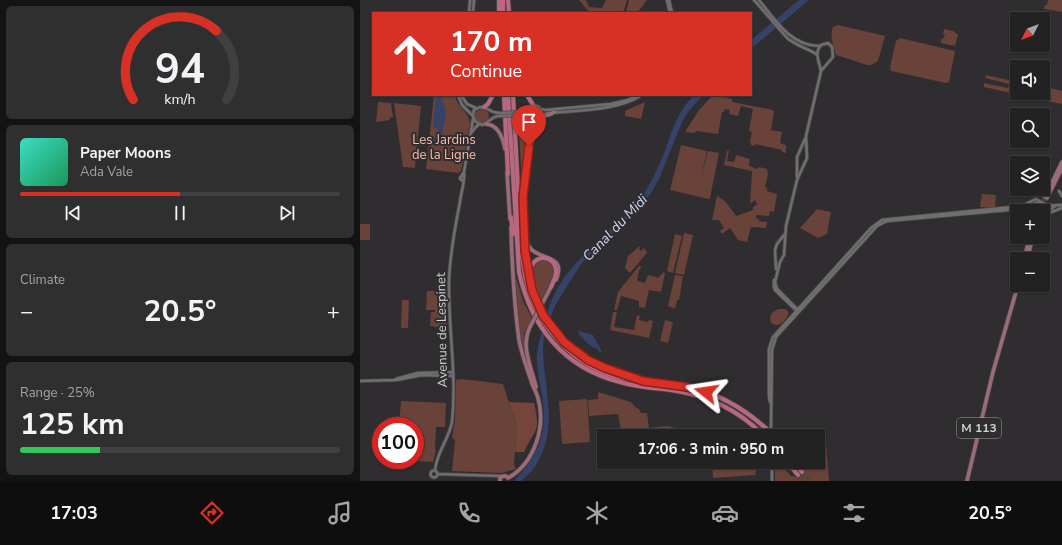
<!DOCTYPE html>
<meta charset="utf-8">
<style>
:root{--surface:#232223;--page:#2f2f30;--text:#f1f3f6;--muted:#a3a4a6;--line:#403f41;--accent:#d93025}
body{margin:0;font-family:"Nunito Sans",sans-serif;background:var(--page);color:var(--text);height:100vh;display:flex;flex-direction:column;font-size:15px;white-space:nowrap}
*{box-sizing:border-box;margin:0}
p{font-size:13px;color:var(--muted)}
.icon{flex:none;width:22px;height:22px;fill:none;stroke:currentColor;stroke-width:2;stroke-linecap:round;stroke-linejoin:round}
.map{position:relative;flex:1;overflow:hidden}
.panel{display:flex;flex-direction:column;gap:6px;padding:6px;background:#131313;width:360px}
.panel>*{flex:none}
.guide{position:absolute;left:12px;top:12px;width:380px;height:84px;border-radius:0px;box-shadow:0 1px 3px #0004,0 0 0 1px var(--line);background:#d93025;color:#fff;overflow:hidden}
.needle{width:26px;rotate:228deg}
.fabs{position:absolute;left:650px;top:12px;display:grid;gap:8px}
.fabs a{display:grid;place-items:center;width:40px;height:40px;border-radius:0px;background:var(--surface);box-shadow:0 1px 3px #0004,0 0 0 1px var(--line);font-size:20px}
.speed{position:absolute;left:12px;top:417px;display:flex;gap:8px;font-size:20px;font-weight:700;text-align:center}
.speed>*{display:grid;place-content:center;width:52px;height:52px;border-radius:50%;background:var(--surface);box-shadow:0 1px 3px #0004,0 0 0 1px var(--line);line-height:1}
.speed .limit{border:6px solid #d22;background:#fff;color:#111}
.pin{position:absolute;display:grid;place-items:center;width:34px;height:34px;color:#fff;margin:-41px -17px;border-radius:50% 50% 50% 0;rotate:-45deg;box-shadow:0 0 4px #0007}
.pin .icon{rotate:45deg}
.me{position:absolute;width:44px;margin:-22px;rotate:285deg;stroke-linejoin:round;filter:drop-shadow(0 0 3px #0008)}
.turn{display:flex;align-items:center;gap:14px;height:84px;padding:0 12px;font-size:18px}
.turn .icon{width:52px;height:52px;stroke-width:2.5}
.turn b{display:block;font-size:28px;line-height:34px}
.big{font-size:30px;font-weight:700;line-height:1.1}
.panel .card{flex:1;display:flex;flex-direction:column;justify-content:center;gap:6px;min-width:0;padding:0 14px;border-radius:6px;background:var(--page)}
.panel .dial{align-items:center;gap:0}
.dial svg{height:104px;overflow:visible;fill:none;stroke:var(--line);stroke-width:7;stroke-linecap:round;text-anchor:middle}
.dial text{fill:var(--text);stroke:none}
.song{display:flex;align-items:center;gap:12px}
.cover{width:48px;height:48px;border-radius:6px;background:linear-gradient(135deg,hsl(170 70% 55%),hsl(150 70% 35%))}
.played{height:4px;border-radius:2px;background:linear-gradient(90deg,var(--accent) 50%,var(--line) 50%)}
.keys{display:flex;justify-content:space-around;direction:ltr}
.heat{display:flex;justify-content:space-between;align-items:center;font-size:22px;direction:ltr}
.charge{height:6px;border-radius:3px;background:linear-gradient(90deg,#34c759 25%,var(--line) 0)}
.trip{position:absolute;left:237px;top:429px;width:228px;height:40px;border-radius:0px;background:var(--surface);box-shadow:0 1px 3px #0004,0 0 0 1px var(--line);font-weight:700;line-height:40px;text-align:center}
.menu{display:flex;height:64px;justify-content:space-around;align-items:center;background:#0e0e0e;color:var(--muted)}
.menu .icon{width:28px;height:28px}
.menu .current{color:var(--accent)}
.menu b{font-size:18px;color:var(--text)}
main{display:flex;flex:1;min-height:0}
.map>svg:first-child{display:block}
</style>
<main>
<section class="panel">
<div class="card dial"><svg viewBox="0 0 100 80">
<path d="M14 69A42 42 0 1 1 86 69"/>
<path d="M14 69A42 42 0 0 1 78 16" stroke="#d93025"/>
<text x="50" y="56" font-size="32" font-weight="700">94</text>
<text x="50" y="72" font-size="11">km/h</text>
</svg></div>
<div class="card">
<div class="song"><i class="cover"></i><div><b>Paper Moons</b><p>Ada Vale</p></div></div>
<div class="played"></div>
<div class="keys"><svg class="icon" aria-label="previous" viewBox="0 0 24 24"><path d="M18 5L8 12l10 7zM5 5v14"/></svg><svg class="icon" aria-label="pause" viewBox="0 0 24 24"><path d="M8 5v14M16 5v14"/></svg><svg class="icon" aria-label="next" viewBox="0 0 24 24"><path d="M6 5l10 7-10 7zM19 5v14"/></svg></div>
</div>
<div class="card"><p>Climate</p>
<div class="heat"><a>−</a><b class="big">20.5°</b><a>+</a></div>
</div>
<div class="card"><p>Range · 25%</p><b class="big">125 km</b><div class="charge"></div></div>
</section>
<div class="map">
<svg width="702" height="481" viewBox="0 0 702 481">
<rect width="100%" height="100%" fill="#2f2d2f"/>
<!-- green -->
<path fill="#694239" d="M219 0H226L229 7 242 8 246 0H267L263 13H230Z
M269 0H287L277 13H266Z
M688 0H702V12L684 9 685 5H687Z
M478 25 525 36 518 61 511 65H507L476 55C474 45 469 37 473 27Z
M584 29 593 31 598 35 595 46 581 43V39H583L585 34H583Z
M540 38 595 51 589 82 586 83 531 71 530 67 536 41Z
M626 75 653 81 651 93 624 87V83L648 88 649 84 625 78Z
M683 86 702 91V104L661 96V93H683Z
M74 95H95C97 108 109 111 110 123L101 171 98 173 66 169Z
M353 95H365L364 97 372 99V102L413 110 414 112 411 130 422 132 420 143 426 145V153L422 152V150L395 144V146L391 145 390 141 392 132 389 131 393 109 381 106 378 116 369 114 370 110 365 109 364 112H362L358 134 336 131 335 133 325 132 339 110Z
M18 102 31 103 33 117 29 118 30 120 16 122Z
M285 102 281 119 265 116V111Z
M34 103 61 106 55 168 43 167Z
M115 116a7 7 0 1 1 14 0a7 7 0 1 1-14 0Z
M162 117 171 125 163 181 162 203 160 146 157 118H160L161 119Z
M321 145 347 151 341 178 348 151 359 153 350 198 348 199 310 190Z
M369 150 367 161 374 162 376 155 390 159 389 166 393 167V168L396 169 399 167 407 169 408 174 405 187 407 188V191L417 194 414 212 410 211 409 216 396 215V218L399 219V221L407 222 406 228 391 227 387 242 378 240 370 228 362 234 360 231 364 228 359 220H352L357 196C366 200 371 209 376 216L393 210V207L395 206 397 204 395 200 390 204 392 171 364 165 367 151Z
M622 194 636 195 635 208 620 207Z
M457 209 471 212 467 234 458 238 440 228Z
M0 224H10V240H0Z
M324 233 333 235 324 275 315 273Z
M315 234 322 236 313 273 307 271Z
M280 246H281L279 249 281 251 284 248 287 253 270 273 265 268 268 256Z
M181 260C207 259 186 294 180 304 174 292 169 276 175 264Z
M279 266 282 267 279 270 277 281 285 283 288 275 299 278 300 275H302L303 272 305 273 301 292 289 290 285 308 279 307V301L261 296 257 310H254L258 292Z
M154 270 163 301 172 318 164 334 165 352 161 341Z
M315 275 323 276 319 300H317L315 309 308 306Z
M67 291H87V327H74L73 326H70L71 312H75V310H66Z
M42 300H49L48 328H41Z
M418 309H426L429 313C425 321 420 329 411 323L410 316 413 312Z
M253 312H257L254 327 274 330 277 315 280 316 279 320 288 322 289 320 293 321 289 338 250 330Z
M305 320 313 322 308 343 300 341Z
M102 379 143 384 157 427 154 464 156 469 141 473 92 471 95 440 92 438 95 420 96 380Z
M238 392 271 402 275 407 279 409 281 413H287L289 428 308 426 315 428V426L316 436H271L270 429 261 430 258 414 229 416 228 400 238 399Z
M227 399 230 442 202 444 199 401Z
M41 401 86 403 85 427H76L75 449 76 450 73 462 38 460H55V426H39Z
M466 441 469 481H415V462H418L431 476 436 477 444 470 445 465 442 462H458V442Z
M274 462H317L307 463 303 468 275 470Z
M352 462H409V469L396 470 395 475 353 478Z"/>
<!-- forest -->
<path fill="#74453b" d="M149 402 174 403C176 412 179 424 175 432 171 439 167 445 164 452H155L157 427Z"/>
<!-- water -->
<path fill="#364268" d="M439 0H449L391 49V40Z
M76 95H82V100L86 110H85L86 116 81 138 72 145 73 138 77 139 79 133 77 128 73 127Z
M334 95H343L328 112 322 122 299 179 291 193 268 219 221 264 214 275 195 306 191 316 184 337 183 349C184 389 199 428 176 465 173 471 166 476 161 481H154C179 455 188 432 182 396 180 383 176 368 177 354 179 340 183 327 187 313 200 270 231 249 261 219 270 211 279 202 285 192 293 179 299 165 305 151 312 130 318 111 334 95Z
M219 331 233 335 242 352 241 353 235 347 234 348C228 344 221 338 218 332Z"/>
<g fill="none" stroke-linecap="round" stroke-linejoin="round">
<!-- primary-tunnel -->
<path stroke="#474647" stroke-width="3.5" stroke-dasharray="3.5 2" stroke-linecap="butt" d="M679 211 685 197
M682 211 687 198"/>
<!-- motorway-tunnel -->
<path stroke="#474647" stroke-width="4" stroke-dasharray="4 2" stroke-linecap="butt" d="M442 472 450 481
M438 475 442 481"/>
<!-- tertiary casing -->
<g stroke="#4b4a4b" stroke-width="4">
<path id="tertiary" d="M307 0 310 13
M309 0 312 13
M394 0 428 39 438 45 453 52 457 55
M399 0C415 20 431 46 459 46
M109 13 110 0
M113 13 114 0
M98 95 102 105 112 115
M101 95 107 104 116 108
M180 109 186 110 251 104 268 100 277 95
M160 112C168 110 170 102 179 107L181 112 180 117C172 125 168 116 160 115
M140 113C128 113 130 107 120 107L114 110 113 116 115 121 122 125C130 123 130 116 140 116
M180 115 190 113C218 110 257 111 282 95
M112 132 115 128 119 124
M104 172 100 178 101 180H104
M437 177V157L445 139
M699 191 702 196
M673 205 689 213 702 208
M653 209 667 207 676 203H681
M686 210 691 209 695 206
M416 269 415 250 417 244 424 235
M414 280V286L415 290 437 311
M438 310 417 289 415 282 420 262 424 255 426 226 437 180 447 158 446 136 461 71C459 61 454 53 461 45L468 43 472 47 473 57 461 71
M36 379 58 373 93 372
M0 381 36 380 62 375 93 376
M410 402 409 395V349L413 337 511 228 522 220 531 219 662 206 676 199C686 206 690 206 702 205
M411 427 412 350 416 337 517 226 527 221 648 210
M412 462V481
M70.5 474a3.5 3.5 0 1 1 7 0a3.5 3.5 0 1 1-7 0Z
M75 471C76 453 89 439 92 422 97 375 88 327 89 280 90 254 95 227 100 202 101 192 105 182 104 172L113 119
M78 474 141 476"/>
</g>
<!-- primary casing -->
<g stroke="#4b4a4b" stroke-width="5">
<path id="primary" d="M126 124C139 125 143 138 145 149
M171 146C173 136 175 121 185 116 189 114 191 115 194 112
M147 172 150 219
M685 197 702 162
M687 198 702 168
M164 218V185L170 137 175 121
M166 234C166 239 167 245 171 249 181 260 207 255 196 280
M664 259 670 237
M667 259 673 237
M182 304 192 285
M172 323C159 345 171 365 176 387
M148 478C175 463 186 426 178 398 177 394 175 390 173 386 168 371 162 356 159 340 154 303 152 265 151 227
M140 481V478L143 476H146L148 478
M607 481 633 372 658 285"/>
</g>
<!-- motorway casing -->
<g stroke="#4b4a4b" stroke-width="5.5">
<path id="motorway" d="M139 0V13
M143 0V13
M148 0 149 13
M144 95 148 174
M148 95 159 272C171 327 204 368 260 382 276 387 294 388 311 390 346 395 379 410 404 436
M153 95 161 247C163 262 164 277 169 291 182 330 215 365 255 376 278 382 303 382 327 387 359 393 385 409 409 431
M167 95 173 105
M124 107 128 104 133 95
M151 217 153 234
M164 217C164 230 164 244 165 257 173 316 207 360 265 376
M170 274C170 253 196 253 196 272 196 277 193 282 191 287
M427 462 438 475
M435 462 442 472"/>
</g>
<!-- tertiary -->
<use href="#tertiary" stroke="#6f6d6e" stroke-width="2.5"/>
<!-- primary -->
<use href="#primary" stroke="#9c6a78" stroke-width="3.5"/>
<!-- motorway -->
<use href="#motorway" stroke="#ba687f" stroke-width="4"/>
<!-- tertiary-bridge casing -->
<g stroke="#4b4a4b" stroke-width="4" stroke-linecap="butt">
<path id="tertiary-bridge" d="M140 113 160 112
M140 116 160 115
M411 427V436"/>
</g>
<!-- primary-bridge casing -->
<g stroke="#4b4a4b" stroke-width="5" stroke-linecap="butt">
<path id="primary-bridge" d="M172 323 182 304"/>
</g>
<!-- tertiary-bridge -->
<use href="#tertiary-bridge" stroke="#6f6d6e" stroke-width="2.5"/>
<!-- primary-bridge -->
<use href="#primary-bridge" stroke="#9c6a78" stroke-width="3.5"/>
</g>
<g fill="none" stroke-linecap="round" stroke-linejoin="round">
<!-- route casing -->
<g stroke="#8d1f18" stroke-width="10">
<path id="route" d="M169 146 163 197 165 251 172 290 183 315 204 342 228 360 245 368 283 381 327 387 346 392"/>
</g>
<!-- route -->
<use href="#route" stroke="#d93025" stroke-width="7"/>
</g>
<g text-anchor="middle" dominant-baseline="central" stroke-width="4" stroke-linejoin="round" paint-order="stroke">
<!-- shield labels -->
<rect fill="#2f2d2f" stroke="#a1a0a1" stroke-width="1" x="597" y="418" width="44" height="20" rx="3"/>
<g font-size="12" font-weight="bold" fill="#d2d1d2">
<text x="619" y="428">M 113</text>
</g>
<!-- park labels -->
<g font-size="13" fill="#fbbbac" stroke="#2f2d2f">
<text x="84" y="140">Les Jardins<tspan x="84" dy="15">de la Ligne</tspan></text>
</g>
<!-- street labels -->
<g font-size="13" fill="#d2d1d2" stroke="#2f2d2f">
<text transform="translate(82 330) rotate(-91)">Avenue de Lespinet</text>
</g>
<!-- water labels -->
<g font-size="14" font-style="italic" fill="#ced7f3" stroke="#2f2d2f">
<text transform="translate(255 228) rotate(-46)">Canal du Midi</text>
</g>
</g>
</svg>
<div class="fabs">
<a><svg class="needle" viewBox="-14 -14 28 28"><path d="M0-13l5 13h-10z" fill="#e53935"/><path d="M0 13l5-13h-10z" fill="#a3a4a6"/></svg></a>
<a><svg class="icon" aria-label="sound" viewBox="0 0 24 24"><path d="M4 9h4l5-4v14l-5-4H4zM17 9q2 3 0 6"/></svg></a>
<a><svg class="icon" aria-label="search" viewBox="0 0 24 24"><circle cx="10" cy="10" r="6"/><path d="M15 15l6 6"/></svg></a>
<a><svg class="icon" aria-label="layers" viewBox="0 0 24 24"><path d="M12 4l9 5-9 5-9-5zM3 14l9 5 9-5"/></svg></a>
<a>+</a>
<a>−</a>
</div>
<div class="speed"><div class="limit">100</div></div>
<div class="pin" style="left:169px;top:146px;background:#d93025"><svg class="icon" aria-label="arrive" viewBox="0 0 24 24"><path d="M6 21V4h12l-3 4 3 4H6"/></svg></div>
<svg class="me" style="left:346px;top:392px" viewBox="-20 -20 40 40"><path d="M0-17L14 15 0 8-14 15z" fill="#d93025" stroke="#fff" stroke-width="4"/></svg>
<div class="trip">17:06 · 3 min · 950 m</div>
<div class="guide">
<div class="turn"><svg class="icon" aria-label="ahead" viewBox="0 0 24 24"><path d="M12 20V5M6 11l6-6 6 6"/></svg><div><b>170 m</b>Continue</div></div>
</div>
</div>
</main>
<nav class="menu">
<b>17:03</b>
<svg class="icon current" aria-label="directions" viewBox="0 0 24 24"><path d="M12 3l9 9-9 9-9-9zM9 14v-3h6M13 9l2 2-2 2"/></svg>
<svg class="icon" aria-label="music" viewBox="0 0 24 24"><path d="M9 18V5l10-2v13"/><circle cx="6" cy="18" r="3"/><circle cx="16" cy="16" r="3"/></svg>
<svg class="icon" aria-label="phone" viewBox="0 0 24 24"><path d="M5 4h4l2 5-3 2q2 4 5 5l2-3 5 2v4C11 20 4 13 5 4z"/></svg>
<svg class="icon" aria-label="climate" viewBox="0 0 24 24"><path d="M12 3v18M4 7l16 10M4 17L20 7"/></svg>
<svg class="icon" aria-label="car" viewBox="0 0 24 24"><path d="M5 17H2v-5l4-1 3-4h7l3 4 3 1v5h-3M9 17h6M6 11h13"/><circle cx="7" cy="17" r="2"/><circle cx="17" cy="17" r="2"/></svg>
<svg class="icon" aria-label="filters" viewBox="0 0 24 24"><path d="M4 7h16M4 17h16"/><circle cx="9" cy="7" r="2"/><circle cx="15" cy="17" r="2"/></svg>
<b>20.5°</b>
</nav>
